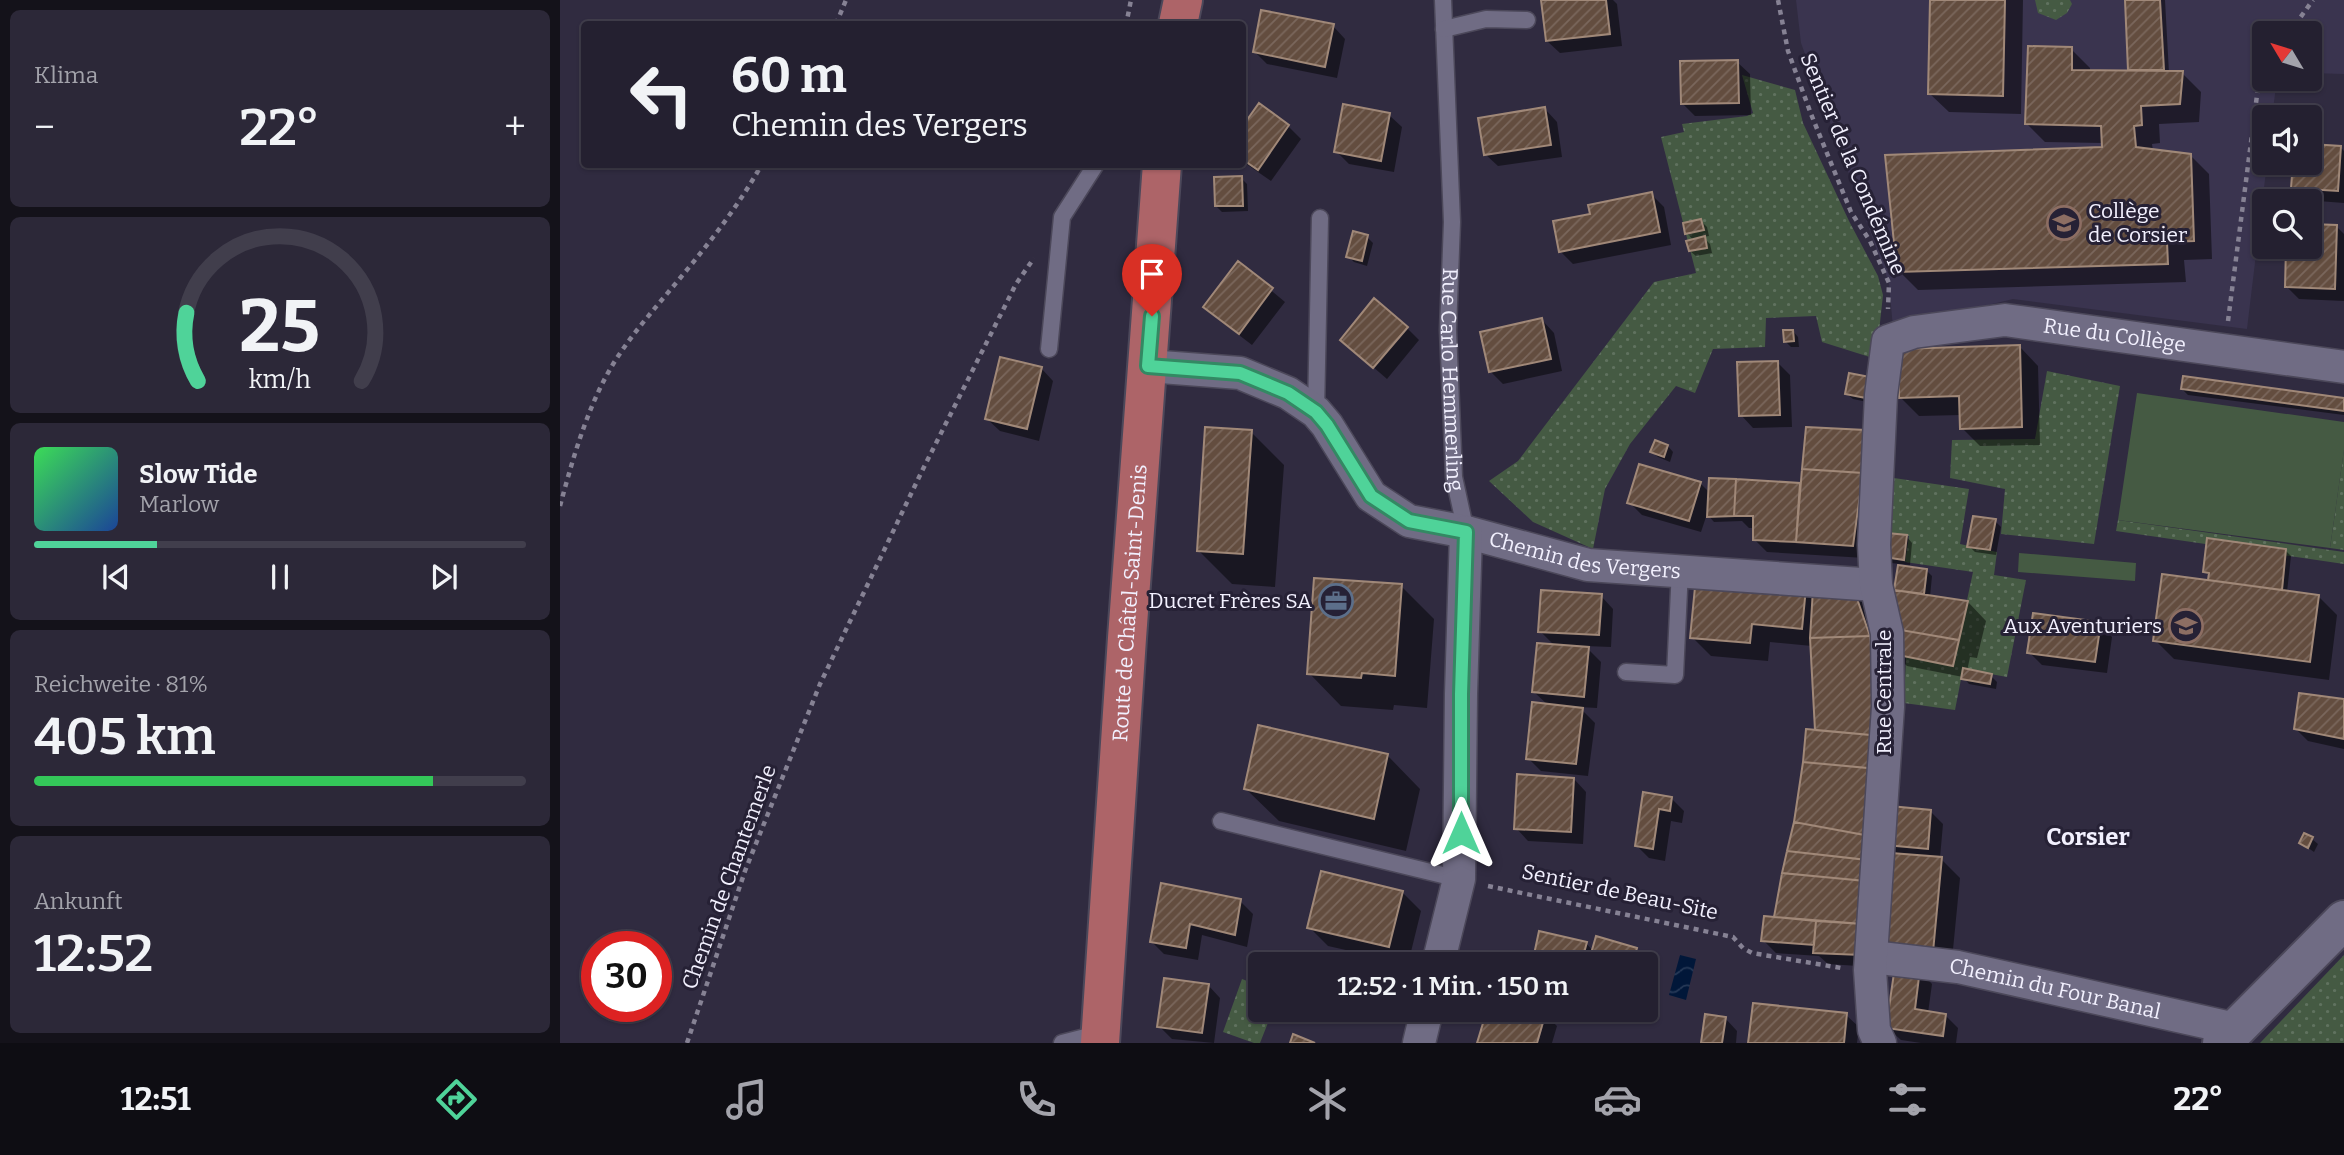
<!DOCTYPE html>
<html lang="de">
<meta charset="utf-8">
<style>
:root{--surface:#242030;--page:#2c2838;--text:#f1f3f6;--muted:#a3a3ab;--line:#413e4c;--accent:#4fd399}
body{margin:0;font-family:Bitter,serif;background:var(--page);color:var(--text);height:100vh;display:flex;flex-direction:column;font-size:26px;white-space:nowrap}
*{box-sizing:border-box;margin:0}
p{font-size:23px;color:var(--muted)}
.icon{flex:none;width:38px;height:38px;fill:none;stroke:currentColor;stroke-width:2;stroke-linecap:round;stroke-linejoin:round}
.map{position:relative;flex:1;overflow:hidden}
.details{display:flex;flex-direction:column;gap:10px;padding:10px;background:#14121a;width:560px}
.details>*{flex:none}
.hud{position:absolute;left:21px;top:21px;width:665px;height:147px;border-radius:7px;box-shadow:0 2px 5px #0004,0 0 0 2px var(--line);background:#242030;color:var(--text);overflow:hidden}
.needle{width:46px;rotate:308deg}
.buttons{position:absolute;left:1692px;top:21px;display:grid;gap:14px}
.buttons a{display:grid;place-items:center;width:70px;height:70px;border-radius:7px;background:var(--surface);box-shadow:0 2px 5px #0004,0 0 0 2px var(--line);font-size:35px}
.speed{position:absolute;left:21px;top:931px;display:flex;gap:14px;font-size:35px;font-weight:700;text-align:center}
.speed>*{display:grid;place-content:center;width:91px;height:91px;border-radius:50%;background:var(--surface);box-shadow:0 2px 5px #0004,0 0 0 2px var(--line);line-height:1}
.speed .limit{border:10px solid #d22;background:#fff;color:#111}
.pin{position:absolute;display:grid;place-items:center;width:60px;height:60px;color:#fff;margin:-72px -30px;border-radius:50% 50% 50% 0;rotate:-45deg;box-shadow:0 0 7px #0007}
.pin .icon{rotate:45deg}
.me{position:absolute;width:77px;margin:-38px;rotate:0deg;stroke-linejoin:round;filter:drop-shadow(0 0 5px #0008)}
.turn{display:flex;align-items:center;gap:24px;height:147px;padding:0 35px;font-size:32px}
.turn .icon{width:91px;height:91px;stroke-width:2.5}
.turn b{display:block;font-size:49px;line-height:60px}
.big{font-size:52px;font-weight:600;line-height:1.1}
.details .tile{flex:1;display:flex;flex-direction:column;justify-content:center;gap:10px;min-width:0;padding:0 24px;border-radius:10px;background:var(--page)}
.details .dial{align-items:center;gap:0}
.dial svg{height:182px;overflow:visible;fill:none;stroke:var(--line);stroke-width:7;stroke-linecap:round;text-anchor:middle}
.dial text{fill:var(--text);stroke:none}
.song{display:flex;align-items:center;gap:21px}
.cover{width:84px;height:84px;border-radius:10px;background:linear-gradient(135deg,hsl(130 70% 55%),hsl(220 70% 35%))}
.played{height:7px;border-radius:4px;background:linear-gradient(90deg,var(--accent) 25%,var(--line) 25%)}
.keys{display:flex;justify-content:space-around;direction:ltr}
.heat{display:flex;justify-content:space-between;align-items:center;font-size:38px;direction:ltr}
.charge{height:10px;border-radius:5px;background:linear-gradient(90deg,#34c759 81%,var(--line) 0)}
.trip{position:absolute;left:688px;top:952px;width:410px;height:70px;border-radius:7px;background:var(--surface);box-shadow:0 2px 5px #0004,0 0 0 2px var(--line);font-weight:600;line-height:70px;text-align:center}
.tabs{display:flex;height:112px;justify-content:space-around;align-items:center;background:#0e0d13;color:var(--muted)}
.tabs .icon{width:49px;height:49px}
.tabs .on{color:var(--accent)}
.tabs b{font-size:32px;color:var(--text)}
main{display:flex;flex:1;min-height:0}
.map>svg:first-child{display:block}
</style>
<main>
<section class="details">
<div class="tile"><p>Klima</p>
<div class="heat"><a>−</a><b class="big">22°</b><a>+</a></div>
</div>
<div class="tile dial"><svg viewBox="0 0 100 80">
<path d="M14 69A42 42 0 1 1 86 69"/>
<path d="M14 69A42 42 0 0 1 9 39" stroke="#4fd399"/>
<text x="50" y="56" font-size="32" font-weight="700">25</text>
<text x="50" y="72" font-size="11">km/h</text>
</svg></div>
<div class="tile">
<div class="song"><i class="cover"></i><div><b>Slow Tide</b><p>Marlow</p></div></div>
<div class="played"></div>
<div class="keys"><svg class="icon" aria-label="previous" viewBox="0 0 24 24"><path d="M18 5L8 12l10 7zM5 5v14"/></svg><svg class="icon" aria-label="pause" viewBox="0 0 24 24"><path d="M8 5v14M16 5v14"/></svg><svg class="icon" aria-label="next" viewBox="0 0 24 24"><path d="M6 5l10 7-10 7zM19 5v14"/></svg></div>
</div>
<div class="tile"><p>Reichweite · 81%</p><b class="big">405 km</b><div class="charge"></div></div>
<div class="tile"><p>Ankunft</p><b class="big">12:52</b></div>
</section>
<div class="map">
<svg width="1784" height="1043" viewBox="0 0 1784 1043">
<defs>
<pattern id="green-dots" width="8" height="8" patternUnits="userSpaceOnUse" patternTransform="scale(1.75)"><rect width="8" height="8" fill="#455a43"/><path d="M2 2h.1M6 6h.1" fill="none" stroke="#60725f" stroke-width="1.8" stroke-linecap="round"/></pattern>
<pattern id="water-waves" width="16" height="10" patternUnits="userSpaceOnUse" patternTransform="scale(1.75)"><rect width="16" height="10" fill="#011739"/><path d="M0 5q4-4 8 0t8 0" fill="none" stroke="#263957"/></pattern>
<pattern id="building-hatch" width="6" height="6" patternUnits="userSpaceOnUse" patternTransform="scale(1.75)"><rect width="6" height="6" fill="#634d3f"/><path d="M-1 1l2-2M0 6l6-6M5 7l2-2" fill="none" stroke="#7a675c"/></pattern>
</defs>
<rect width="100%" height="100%" fill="#302b40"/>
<!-- built -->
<path fill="#3a344f" d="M1236 0H1784V74L1750 73V33H1704V79H1717L1712 117H1704V163H1707L1687 329 1453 299 1333 328 1329 283 1241 43Z"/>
<!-- green -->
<path fill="url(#green-dots)" d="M1475 0H1510L1512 4 1507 13 1496 20 1478 13Z
M1182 75 1235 90 1243 123 1289 221 1318 276 1323 295 1316 359 1262 342 1256 316 1206 318 1205 347 1153 349 1135 393 1116 386 1070 444 1045 489 1033 549 973 522 929 481 958 461 1094 282 1136 273 1101 137 1124 132 1122 124 1187 116 1193 113Z
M1487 371 1560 386 1534 544 1441 534 1445 489 1390 478 1392 440 1475 439Z
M1784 449V550L1770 548Z
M1327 477 1409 489 1400 544 1437 552 1434 575 1466 580 1447 677 1403 669 1395 710 1344 703 1346 657 1393 666 1413 572 1345 562 1349 536 1321 532Z
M1558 520 1784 552V564L1556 531Z
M1784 955V1043H1700Z
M682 979 700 986V1010H713L700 1043H694L663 1032Z"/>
<!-- pitch -->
<path fill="#455a43" d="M1577 393 1784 422V450L1770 548 1558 520Z
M1459 553 1576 563 1575 581 1458 572Z"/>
<!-- water -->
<path fill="url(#water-waves)" d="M1120 955 1136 959 1126 1000 1109 995Z"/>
<!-- shadow -->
<path fill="#0007" d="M983 0H1053L1057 4 1062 46 1000 53 987 41Z
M1372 0H1463L1461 114 1389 112 1370 94Z
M1567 0H1605L1609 73H1622L1641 92 1639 122 1599 124 1600 143 1592 144 1593 151 1630 155 1649 174 1652 259 1624 260 1626 282 1358 290 1339 271 1544 148 1543 143 1485 142 1466 123 1511 49 1530 68V72H1573L1570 69Z
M773 26 785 39 777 78 707 64 694 51Z
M1177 62 1190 74 1191 115 1135 116 1123 104Z
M700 106 728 126 741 139 711 181 682 161V130Z
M985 109 997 122 1002 157 938 166 925 154Z
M829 115 842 127 834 172 789 164 776 151Z
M1750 145 1780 147 1784 151V203L1745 200 1733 187 1735 163H1750Z
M681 178 687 184 688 211 662 212 656 206Z
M1091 194 1104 207 1111 245 1013 264 1000 251 1032 216Z
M1141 221 1147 227 1149 236 1143 237 1150 244 1152 253 1136 256 1130 251 1134 241 1127 233Z
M1750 226H1776L1784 234V301L1739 299 1727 287 1728 247H1750Z
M807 237 813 243 807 266 794 262 788 256Z
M678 263 725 302 692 345 658 319 645 307Z
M982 320 994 333 1002 371 943 384 930 371Z
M847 328 859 340 827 379 782 340Z
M1233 331 1238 337 1239 347H1231L1226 342Z
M1460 347 1478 366 1480 445 1420 446 1402 428 1401 415 1359 416 1340 397Z
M1217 362 1230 375 1232 427 1193 428 1181 415Z
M481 368 493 381 479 441 440 431 427 419Z
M1309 378 1312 403 1293 399 1287 394Z
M1622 389 1784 399V415L1628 395Z
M691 432 724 465 715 587 672 584 639 551Z
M1096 442 1108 446 1113 452 1110 462 1098 457 1092 452Z
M1317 445 1305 558 1207 552 1194 539 1195 528H1189L1182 521 1154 522 1147 514 1141 532 1082 515 1069 502 1140 483 1150 493 1151 480 1242 485Z
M1435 521 1441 527 1436 555 1415 552 1409 546Z
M1347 537 1352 543 1350 565 1331 563 1326 557Z
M1725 550 1731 556 1727 592 1758 596 1777 615 1769 680 1614 659 1595 640 1653 582 1645 571Z
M1366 570 1372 576 1370 597 1408 602 1426 621 1417 658 1410 657 1407 671 1431 676 1437 682 1436 689 1409 684 1403 677 1347 666 1335 654 1339 592 1336 590Z
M841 586 874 619 867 708 834 705 833 710 781 706 749 673Z
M1245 589 1255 599 1294 592 1306 604 1322 650 1334 808 1371 812 1383 824 1380 858 1400 878 1391 970 1343 965 1339 855 1329 845 1313 967 1268 964 1259 956 1216 953 1203 940 1216 919 1260 732 1252 646 1210 642 1208 661 1151 656 1132 637Z
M1041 596 1053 609 1051 647 1025 646 1041 662 1037 708 1019 707 1035 723 1028 776 981 771 968 758 989 706 974 692 995 646 980 631Z
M1540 624 1552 637 1547 673 1482 665 1469 652Z
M1784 701V749L1748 741 1736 729Z
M828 756 860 789 846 851 719 821 686 789Z
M1014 779 1026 792 1023 844 968 841 956 828Z
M1084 794 1112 799 1124 811 1122 823 1111 821 1105 861 1089 858 1077 846Z
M1752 839 1758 844 1754 852 1741 843Z
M602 885 680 901 693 914 687 947 642 935 638 960 604 954 592 942Z
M842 892 861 911 848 964 768 946 749 927Z
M981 933 1026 943 1033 951 1077 949 1089 962 1085 977V964H974Z
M1360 971 1372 984 1368 1013 1386 1016 1398 1028 1396 1043H1361L1341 1040 1328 1028Z
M648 985 660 998 654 1043 612 1039 599 1026Z
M928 1010H1026L1023 1020 981 1011 997 1026 992 1043H978L985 1019H982L975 1043H919Z
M1286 1015 1299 1027 1297 1043H1190Z
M1165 1018 1177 1031 1176 1043H1143Z"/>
<!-- building -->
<path fill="url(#building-hatch)" stroke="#a08878" stroke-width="2" d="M981 0H1046L1050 34 986 41Z
M1370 0H1445L1443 96 1368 94Z
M1565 0H1600L1604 70H1568Z
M701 10 774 24 765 67 693 52Z
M1468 46 1512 47V70L1623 71 1620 104 1581 106 1582 125 1574 126 1576 147 1631 154 1634 241 1607 242 1608 264 1337 272 1325 155 1542 147 1541 126 1465 124Z
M1178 60 1179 103 1121 104 1120 61Z
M699 103 729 125 698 170 682 159V127Z
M783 104 830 113 821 161 774 152Z
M985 107 991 145 924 155 918 118Z
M1750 144 1781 146 1778 191 1731 188 1733 163H1750Z
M682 176 683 206H655L654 177Z
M1092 192 1100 232 999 252 993 221 1030 214 1028 205Z
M1141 219 1144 230 1125 234 1123 223Z
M1750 224 1777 225 1775 289 1725 287 1726 247H1750Z
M793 231 808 235 802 261 786 257Z
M1145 236 1147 248 1129 251 1126 241Z
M678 261 713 288 679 334 643 307Z
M814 298 848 327 813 368 780 340Z
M982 318 991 359 929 372 920 332Z
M1223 330H1233L1234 341 1224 342Z
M1460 345 1462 427 1400 429 1399 396 1339 398 1338 349Z
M440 357 482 367 467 429 425 419Z
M1218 361 1220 415 1179 416 1177 362Z
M1289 373 1310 377 1306 398 1285 394Z
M1623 376 1784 398V411L1621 389Z
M645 427 692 430 683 554 637 551Z
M1246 427 1305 430 1303 473 1242 469Z
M1095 440 1108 445 1104 457 1090 452Z
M1079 464 1141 482 1129 521 1067 503Z
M1242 469 1303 473 1293 546 1236 542Z
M1149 478 1176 479 1174 516 1147 517Z
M1176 479 1240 483 1236 542 1193 540V516H1174Z
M1413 516 1436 519 1430 550 1407 547Z
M1327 533 1347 535 1344 560 1324 557Z
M1647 538 1726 549 1722 590 1648 580 1649 573 1643 572Z
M1338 565 1367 569 1364 594 1334 590Z
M1602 574 1759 595 1750 662 1593 641Z
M1136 577 1246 588 1242 629 1192 624 1190 643 1130 638Z
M754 578 842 584 835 676 802 673 801 678 747 674Z
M1253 589 1294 590 1310 636 1250 638Z
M981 590 1042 594 1039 635 978 632Z
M1334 590 1408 601 1399 640 1335 629Z
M1473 613 1541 622 1535 662 1467 653Z
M1335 629 1399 640 1393 666 1333 654Z
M1310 636 1321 736 1255 730 1250 638Z
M977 643 1029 647 1024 697 972 692Z
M1403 668 1432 674 1430 684 1401 679Z
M1739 693 1784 699V739L1734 729Z
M972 702 1023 708 1016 764 966 759Z
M698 725 828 754 814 819 684 789Z
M1246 729 1321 736 1318 769 1243 762Z
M1243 762 1318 769 1310 836 1234 822Z
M957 774 1014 778 1011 832 954 829Z
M1083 792 1112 797 1110 811 1099 809 1093 849 1075 846Z
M1330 806 1371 810 1368 849 1326 845Z
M1234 822 1310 836 1307 860 1227 851Z
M1744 833 1753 837 1748 848 1739 843Z
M1227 851 1307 860 1305 881 1222 873Z
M1331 853 1382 857 1373 952 1322 947Z
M761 871 843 891 829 947 747 928Z
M1222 873 1305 881 1303 924 1214 917Z
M601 883 681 899 675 935 630 924 626 948 590 942Z
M1204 916 1256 921 1254 945 1201 941Z
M1256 921 1303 924 1301 955 1253 953Z
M979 931 1027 942 1021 964H972Z
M1036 936 1077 948 1073 964H1028Z
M1335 966 1360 969 1355 1009 1386 1014 1383 1036 1326 1028Z
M604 978 649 984 642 1033 597 1027Z
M1193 1003 1287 1013 1284 1043H1188Z
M927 1010H977L986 1012 977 1043H917Z
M1145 1014 1166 1017 1162 1043H1141Z
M733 1034 755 1043H730Z"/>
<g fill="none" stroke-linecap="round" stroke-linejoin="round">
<!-- service casing -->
<g stroke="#4c485a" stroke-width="19">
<g id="service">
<path id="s1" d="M883 0 892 222 888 330 894 477 906 532"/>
<path d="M884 29 926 19 967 20"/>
<path d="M489 349 502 217 536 164"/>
<path d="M756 412 760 218"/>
<path d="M1066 672 1115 675 1120 569"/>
<path d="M661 821 899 879"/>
<path d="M502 1043 541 1033"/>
</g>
</g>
<!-- minor casing -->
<g stroke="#4c485a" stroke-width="35">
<g id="minor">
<path id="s2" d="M588 366 680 373 728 393 756 412 767 425 811 496 849 521 906 532 1028 565 1316 585"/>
<path id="s3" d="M1312 957 1398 967 1676 1029"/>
<path d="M878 964 899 879 901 694 906 532"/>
<path d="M859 1043 867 1010"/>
<path id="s4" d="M1320 1043 1314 1030 1310 970 1328 707 1327 633 1316 585 1314 545 1321 395 1328 341 1354 332 1445 320 1784 367"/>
</g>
</g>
<!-- tertiary casing -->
<g stroke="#4c485a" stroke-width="42">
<path id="tertiary" d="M1662 1043 1784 920"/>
</g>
<!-- primary casing -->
<g stroke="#4c485a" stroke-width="42">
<g id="primary">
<path d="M618 24 623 0"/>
<path id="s5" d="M540 1043 567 638 602 164"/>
</g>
</g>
<!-- path -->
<path stroke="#868294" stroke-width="4.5" stroke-dasharray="5 5" stroke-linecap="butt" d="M1218 0 1228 51 1251 114 1291 212 1310 241 1329 283 1328 309
M276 24 286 0
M562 24 567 20 571 0
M1729 33 1753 0
M1668 321 1700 72 1704 66
M0 506C13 458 28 404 55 361 74 331 98 305 121 277 151 241 179 205 202 164
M928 886 1173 937 1183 948 1192 953 1281 968
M127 1043 185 871 260 684 362 471 456 284 474 258"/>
<!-- service -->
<use href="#service" stroke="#706c84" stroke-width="16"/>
<!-- minor -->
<use href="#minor" stroke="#706c84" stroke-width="32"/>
<!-- tertiary -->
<use href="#tertiary" stroke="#706c84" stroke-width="38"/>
<!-- primary -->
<use href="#primary" stroke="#ad6468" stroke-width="38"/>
</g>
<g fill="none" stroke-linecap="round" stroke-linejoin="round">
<!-- route casing -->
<g stroke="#338963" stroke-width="18">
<path id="route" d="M592 316 588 366 680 373 728 393 756 412 767 425 811 496 849 521 906 532 901 694V833"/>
</g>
<!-- route -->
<use href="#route" stroke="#4fd399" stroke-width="12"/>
</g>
<!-- icons -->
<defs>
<g id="school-ring" transform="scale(1.75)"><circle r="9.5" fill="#262135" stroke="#8d6e63" stroke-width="1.5"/><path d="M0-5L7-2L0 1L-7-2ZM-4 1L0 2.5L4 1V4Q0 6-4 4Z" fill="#8d6e63"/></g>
<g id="office-ring" transform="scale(1.75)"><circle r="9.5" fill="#262135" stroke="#5c6f8a" stroke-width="1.5"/><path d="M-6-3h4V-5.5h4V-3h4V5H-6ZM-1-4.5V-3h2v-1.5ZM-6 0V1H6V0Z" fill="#5c6f8a"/></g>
</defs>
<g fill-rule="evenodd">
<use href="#school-ring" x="1504" y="223"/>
<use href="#office-ring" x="776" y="601"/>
<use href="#school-ring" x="1626" y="626"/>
</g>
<g text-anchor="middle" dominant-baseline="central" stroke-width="6" stroke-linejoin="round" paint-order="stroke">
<!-- street labels -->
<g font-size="21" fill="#f2f0fe" stroke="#262135">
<text transform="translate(1293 164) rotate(67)">Sentier de la Condémine</text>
<text stroke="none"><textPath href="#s4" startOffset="936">Rue du Collège</textPath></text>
<text stroke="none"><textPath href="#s1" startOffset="380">Rue Carlo Hemmerling</textPath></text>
<text stroke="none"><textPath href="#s2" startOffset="504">Chemin des Vergers</textPath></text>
<text stroke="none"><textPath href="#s5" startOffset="441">Route de Châtel-Saint-Denis</textPath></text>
<text transform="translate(1324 692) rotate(-90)">Rue Centrale</text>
<text transform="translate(169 877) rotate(-70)">Chemin de Chantemerle</text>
<text transform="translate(1060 892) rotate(12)">Sentier de Beau-Site</text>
<text stroke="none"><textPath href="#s3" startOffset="186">Chemin du Four Banal</textPath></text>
</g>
<!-- poi labels -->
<g font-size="21" fill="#f2f0fe" stroke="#262135" text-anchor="end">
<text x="1528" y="211" text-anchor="start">Collège<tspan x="1528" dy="24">de Corsier</tspan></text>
<text x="752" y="601">Ducret Frères SA</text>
<text x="1602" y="626">Aux Aventuriers</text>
</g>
<!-- quarter labels -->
<g font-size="24" font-weight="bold" fill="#f2f0fe" stroke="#262135">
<text x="1528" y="837">Corsier</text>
</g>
</g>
</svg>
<div class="buttons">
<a><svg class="needle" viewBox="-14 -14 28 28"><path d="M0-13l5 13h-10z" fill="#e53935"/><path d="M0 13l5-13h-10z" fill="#a3a3ab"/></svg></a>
<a><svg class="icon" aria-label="sound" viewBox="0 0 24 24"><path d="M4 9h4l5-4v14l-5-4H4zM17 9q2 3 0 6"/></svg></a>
<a><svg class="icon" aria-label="search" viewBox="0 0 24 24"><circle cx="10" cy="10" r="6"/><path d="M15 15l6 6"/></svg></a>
</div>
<div class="speed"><div class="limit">30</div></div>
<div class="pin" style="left:592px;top:316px;background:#d93025"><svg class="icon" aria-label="arrive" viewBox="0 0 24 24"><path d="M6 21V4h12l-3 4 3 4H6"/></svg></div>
<svg class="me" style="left:901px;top:833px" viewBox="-20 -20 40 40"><path d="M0-17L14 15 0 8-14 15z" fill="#4fd399" stroke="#fff" stroke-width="4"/></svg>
<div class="trip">12:52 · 1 Min. · 150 m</div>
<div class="hud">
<div class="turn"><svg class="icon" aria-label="left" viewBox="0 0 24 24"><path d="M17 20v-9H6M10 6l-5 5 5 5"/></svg><div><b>60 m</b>Chemin des Vergers</div></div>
</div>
</div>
</main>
<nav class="tabs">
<b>12:51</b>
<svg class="icon on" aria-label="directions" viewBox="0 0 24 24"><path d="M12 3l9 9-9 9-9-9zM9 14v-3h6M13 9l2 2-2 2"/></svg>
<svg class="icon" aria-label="music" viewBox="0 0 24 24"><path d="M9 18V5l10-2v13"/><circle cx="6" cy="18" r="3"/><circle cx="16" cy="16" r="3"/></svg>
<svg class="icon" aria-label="phone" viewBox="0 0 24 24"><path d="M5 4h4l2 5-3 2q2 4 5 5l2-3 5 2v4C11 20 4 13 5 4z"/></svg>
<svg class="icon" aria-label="climate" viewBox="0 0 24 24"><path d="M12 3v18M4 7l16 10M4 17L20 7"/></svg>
<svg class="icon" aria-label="car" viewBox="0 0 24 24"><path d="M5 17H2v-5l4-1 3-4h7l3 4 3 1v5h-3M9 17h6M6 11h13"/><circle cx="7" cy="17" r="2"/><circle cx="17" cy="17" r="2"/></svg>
<svg class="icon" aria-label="filters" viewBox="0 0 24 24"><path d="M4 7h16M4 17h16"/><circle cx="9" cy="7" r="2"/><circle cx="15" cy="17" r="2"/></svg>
<b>22°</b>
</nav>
